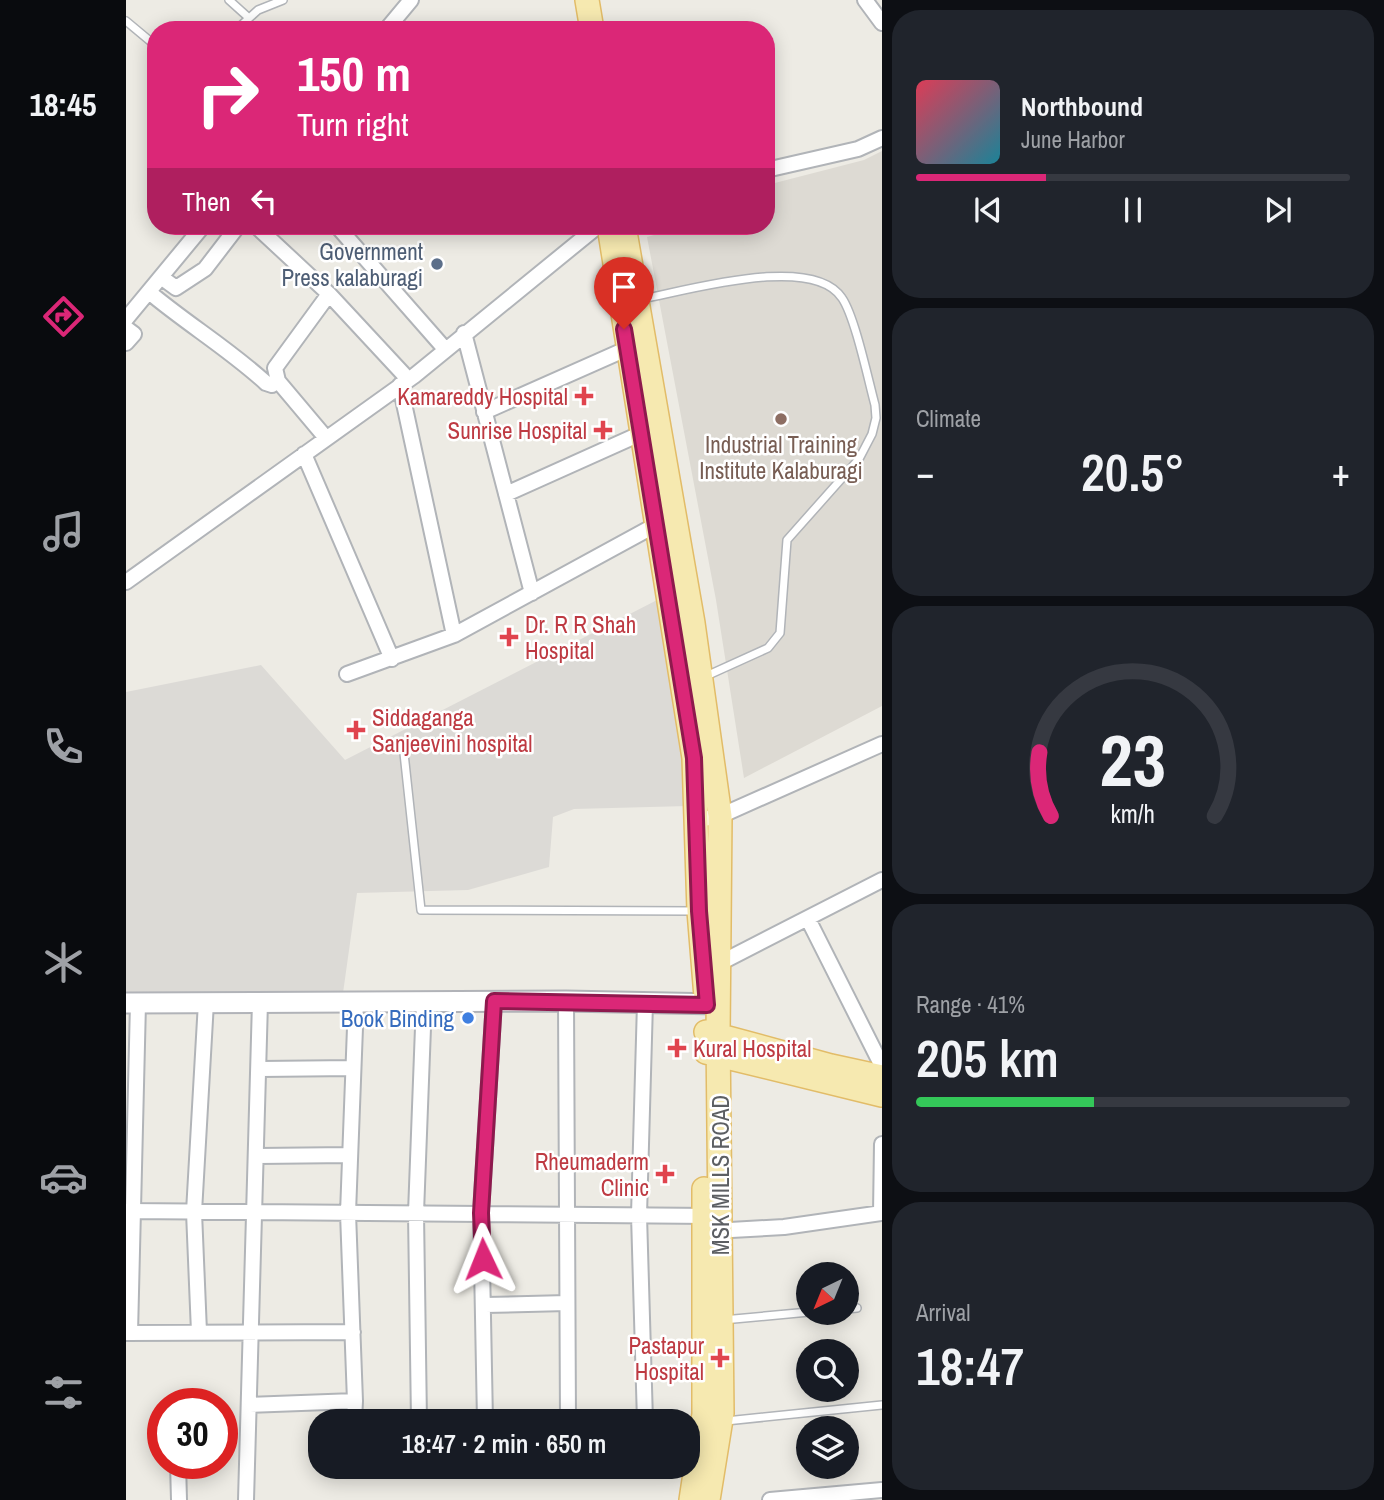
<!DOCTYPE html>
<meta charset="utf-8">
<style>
:root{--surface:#171b24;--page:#20242c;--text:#f1f3f6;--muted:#9ea1a6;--line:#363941;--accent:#db2777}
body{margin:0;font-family:"Archivo Narrow",sans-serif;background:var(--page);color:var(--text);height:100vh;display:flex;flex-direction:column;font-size:26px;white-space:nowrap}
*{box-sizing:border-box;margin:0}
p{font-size:23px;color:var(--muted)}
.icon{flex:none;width:38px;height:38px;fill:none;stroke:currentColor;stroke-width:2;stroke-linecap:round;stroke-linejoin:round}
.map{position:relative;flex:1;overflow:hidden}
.details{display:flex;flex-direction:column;gap:10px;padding:10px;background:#0d0f14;width:502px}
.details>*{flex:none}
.hud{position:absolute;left:21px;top:21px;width:628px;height:214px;border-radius:28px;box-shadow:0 4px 18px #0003;background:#db2777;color:#fff;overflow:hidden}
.needle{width:46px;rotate:223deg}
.fabs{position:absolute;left:670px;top:1262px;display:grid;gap:14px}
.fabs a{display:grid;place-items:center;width:63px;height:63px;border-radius:50%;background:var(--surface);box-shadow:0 4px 18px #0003;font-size:35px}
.speed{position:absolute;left:21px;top:1388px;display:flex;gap:14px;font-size:35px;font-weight:700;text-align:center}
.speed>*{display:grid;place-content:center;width:91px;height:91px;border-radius:50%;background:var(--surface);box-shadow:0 4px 18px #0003;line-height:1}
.speed .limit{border:10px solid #d22;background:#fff;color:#111}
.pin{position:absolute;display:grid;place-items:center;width:60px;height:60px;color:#fff;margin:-72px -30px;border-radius:50% 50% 50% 0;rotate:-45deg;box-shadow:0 0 7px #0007}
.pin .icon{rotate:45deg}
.me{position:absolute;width:77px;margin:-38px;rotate:358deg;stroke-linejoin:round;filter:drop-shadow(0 0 5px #0008)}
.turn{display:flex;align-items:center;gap:24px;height:147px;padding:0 35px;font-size:32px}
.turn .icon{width:91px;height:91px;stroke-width:2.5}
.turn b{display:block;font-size:49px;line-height:60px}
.then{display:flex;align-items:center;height:66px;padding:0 35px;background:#0003;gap:14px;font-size:26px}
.big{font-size:52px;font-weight:600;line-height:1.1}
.details .card{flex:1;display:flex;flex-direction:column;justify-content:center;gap:10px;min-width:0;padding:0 24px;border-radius:28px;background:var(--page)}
.details .dial{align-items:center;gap:0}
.dial svg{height:182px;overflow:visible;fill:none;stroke:var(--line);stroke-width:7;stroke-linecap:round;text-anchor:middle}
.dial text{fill:var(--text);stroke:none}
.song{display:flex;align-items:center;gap:21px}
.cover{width:84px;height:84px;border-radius:10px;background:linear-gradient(135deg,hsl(350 70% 55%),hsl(190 70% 35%))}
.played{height:7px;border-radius:4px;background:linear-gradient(90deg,var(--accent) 30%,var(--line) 30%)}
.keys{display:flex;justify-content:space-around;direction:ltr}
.heat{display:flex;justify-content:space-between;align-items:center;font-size:38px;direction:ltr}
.charge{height:10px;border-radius:5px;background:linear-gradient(90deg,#34c759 41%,var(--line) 0)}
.trip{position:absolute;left:182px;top:1409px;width:392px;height:70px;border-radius:28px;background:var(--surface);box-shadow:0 4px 18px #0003;font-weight:600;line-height:70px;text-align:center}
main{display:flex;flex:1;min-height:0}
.tabs{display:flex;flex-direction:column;width:126px;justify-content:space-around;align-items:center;background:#090b0e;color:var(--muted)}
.tabs .icon{width:49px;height:49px}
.tabs .on{color:var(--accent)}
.tabs b{font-size:32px;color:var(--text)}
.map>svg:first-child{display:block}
</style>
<main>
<nav class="tabs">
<b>18:45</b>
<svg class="icon on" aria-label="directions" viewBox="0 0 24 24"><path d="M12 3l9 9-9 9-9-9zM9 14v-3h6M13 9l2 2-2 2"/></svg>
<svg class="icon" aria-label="music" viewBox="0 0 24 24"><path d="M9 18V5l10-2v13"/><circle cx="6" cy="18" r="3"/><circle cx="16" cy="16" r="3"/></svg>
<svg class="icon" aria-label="phone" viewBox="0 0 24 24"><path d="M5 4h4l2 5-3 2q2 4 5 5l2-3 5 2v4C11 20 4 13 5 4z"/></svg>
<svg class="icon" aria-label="climate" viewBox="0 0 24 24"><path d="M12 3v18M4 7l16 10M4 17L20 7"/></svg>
<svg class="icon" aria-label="car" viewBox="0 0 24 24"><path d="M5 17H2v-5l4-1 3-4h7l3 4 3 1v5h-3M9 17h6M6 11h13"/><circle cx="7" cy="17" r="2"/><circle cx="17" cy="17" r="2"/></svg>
<svg class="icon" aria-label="filters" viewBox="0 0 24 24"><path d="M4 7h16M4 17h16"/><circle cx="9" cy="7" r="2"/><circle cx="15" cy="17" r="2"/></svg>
</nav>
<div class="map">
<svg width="756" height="1500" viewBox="0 0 756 1500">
<rect width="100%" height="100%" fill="#edebe4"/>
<!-- industrial -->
<path fill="#dcdad6" d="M535 598 561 765 562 806 448 809 427 817 423 867 342 890 231 893 217 993 0 998V692L135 665 219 760Z"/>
<!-- education -->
<path fill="#dddad3" d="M756 151V706L618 778 590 600 521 237 528 235 526 226H640L641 185 738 160Z"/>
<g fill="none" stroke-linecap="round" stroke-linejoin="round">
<!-- lane casing -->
<g stroke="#b1b4b8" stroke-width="10">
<path id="lane" d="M103 0 123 18
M0 21 30 46
M110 30 132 10 157 0
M516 299C560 291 687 253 716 298 729 317 742 379 749 405L750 418 746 434 733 459 661 540 654 633 642 648 578 677
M277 744 295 910 569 911
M721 1309 731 1308
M597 1320 683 1312
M600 1421 756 1405"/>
</g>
<!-- street casing -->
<g stroke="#b1b4b8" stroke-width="18">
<path id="street" d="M739 0 756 23
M260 30 285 0
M640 170 732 149 756 138
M130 226 203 294 282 379
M211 226 319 349
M35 277 50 288 79 269 112 226
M23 292C61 324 103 349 140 383L146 385 152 381
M0 319 77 226
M0 328 8 334 0 343
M338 333 406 593
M274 385 328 635
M358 412 507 346
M200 438 152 381 149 368 203 294
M178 454 266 659
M380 494 516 433
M0 582 288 376 472 226
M221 674 328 635 537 521
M571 820 594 816 756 744
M682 919 756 1066
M594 963 756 880
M440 1001 442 1421
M134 1069 227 1068
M132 1156 224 1155
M0 1211 585 1216
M755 1213 756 1144
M587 1231 658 1227 756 1213
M359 1305 441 1303
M73 1332 68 1212 80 1002
M0 1333 227 1332
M4 1333 12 1003
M124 1405 229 1401 222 1213 230 1001
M228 1421 229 1401
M293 1421 290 1213 298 1001
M359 1421 355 1213 368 1001
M519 1421 513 1215 519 1003
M52 1463 53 1500
M120 1500 134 1002
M644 1500 756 1490"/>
</g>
<!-- secondary casing -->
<g stroke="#b1b3b8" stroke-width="23">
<path id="secondary" d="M0 1003 440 1001 593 1004"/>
</g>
<!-- primary casing -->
<g stroke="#e2bc68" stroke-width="26">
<path id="primary" d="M461 0 466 30
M483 226 568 758 573 911 580 997
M498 226 567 623 594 816 592 1035 596 1413 582 1500
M580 1032 705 1066 756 1077
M580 1052 756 1095
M565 1500 578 1414V1189"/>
</g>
<!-- lane -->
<use href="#lane" stroke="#fff" stroke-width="7"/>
<!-- street -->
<use href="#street" stroke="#fff" stroke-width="14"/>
<!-- secondary -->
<use href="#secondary" stroke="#fff" stroke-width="19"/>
<!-- primary -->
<use href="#primary" stroke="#f6e9b0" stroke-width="23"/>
</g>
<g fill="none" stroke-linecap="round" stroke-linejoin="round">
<!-- route casing -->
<g stroke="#8e194d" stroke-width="18">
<path id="route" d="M357 1259 355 1213 368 1001 581 1005 573 911 568 758 498 329"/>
</g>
<!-- route -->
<use href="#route" stroke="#db2777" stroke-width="12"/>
</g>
<!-- markers -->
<circle fill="#5c6f8a" stroke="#fff" stroke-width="2.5" cx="311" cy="264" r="7"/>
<g fill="#e0444e" stroke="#fff" stroke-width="2.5">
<path d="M454.5 385.5h7v7h7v7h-7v7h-7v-7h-7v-7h7z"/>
<path d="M473.5 419.5h7v7h7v7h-7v7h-7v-7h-7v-7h7z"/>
<path d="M379.5 626.5h7v7h7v7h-7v7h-7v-7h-7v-7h7z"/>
<path d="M226.5 719.5h7v7h7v7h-7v7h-7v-7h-7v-7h7z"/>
<path d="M547.5 1037.5h7v7h7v7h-7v7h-7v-7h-7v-7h7z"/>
<path d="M535.5 1163.5h7v7h7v7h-7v7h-7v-7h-7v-7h7z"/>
<path d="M590.5 1347.5h7v7h7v7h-7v7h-7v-7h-7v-7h7z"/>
</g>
<circle fill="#8d6e63" stroke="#fff" stroke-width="2.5" cx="655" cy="419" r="7"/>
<circle fill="#3f7fe0" stroke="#fff" stroke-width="2.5" cx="342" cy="1018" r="7"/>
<g text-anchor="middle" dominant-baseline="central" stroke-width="5" stroke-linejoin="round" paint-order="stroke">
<!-- service labels -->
<g font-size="23" fill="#4e5e75" stroke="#fff" text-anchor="end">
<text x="297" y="251">Government<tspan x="297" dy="26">Press kalaburagi</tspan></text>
</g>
<!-- health labels -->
<g font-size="23" fill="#be3a42" stroke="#fff" text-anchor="end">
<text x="442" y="396">Kamareddy Hospital</text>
<text x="461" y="430">Sunrise Hospital</text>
<text x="399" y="624" text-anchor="start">Dr. R R Shah<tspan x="399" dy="26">Hospital</tspan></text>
<text x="246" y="717" text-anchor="start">Siddaganga<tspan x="246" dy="26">Sanjeevini hospital</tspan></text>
<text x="567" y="1048" text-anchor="start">Kural Hospital</text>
<text x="523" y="1161">Rheumaderm<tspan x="523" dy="26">Clinic</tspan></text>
<text x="578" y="1345">Pastapur<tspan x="578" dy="26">Hospital</tspan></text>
</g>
<!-- education labels -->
<g font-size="23" fill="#785e54" stroke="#fff">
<text x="655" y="444">Industrial Training<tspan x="655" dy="26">Institute Kalaburagi</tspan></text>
</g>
<!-- shop labels -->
<g font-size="23" fill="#366cbe" stroke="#fff" text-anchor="end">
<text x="328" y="1018">Book Binding</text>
</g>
<!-- street labels -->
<g font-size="23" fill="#5c5f63" stroke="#fff">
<text transform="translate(594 1175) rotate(-90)">MSK MILLS ROAD</text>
</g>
</g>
</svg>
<div class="fabs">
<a><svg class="needle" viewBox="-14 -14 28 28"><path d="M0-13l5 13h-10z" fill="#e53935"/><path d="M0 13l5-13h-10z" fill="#9ea1a6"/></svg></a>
<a><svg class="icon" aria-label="search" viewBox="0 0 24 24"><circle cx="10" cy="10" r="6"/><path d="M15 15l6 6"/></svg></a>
<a><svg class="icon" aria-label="layers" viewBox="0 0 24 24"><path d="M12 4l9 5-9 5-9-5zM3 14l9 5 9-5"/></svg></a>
</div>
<div class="speed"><div class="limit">30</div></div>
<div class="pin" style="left:498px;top:329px;background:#d93025"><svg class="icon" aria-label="arrive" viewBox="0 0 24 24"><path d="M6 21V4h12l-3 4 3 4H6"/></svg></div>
<svg class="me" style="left:357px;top:1259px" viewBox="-20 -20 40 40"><path d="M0-17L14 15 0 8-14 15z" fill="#db2777" stroke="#fff" stroke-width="4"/></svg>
<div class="trip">18:47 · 2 min · 650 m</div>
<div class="hud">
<div class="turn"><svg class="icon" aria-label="right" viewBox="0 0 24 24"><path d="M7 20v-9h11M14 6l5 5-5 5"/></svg><div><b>150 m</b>Turn right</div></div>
<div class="then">Then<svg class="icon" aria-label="left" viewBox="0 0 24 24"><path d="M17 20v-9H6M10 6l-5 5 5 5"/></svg></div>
</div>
</div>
<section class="details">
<div class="card">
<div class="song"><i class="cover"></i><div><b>Northbound</b><p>June Harbor</p></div></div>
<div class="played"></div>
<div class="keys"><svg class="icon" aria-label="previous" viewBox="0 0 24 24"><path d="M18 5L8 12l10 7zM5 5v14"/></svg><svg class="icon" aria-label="pause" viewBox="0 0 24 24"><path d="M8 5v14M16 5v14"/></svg><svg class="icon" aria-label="next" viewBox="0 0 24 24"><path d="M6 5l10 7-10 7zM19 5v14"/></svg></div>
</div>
<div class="card"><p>Climate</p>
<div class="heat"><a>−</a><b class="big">20.5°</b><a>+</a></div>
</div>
<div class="card dial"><svg viewBox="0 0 100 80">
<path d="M14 69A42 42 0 1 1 86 69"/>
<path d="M14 69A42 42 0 0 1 9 41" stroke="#db2777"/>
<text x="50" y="56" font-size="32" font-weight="700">23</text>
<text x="50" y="72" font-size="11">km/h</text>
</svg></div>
<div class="card"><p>Range · 41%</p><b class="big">205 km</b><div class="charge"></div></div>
<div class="card"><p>Arrival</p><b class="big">18:47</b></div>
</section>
</main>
